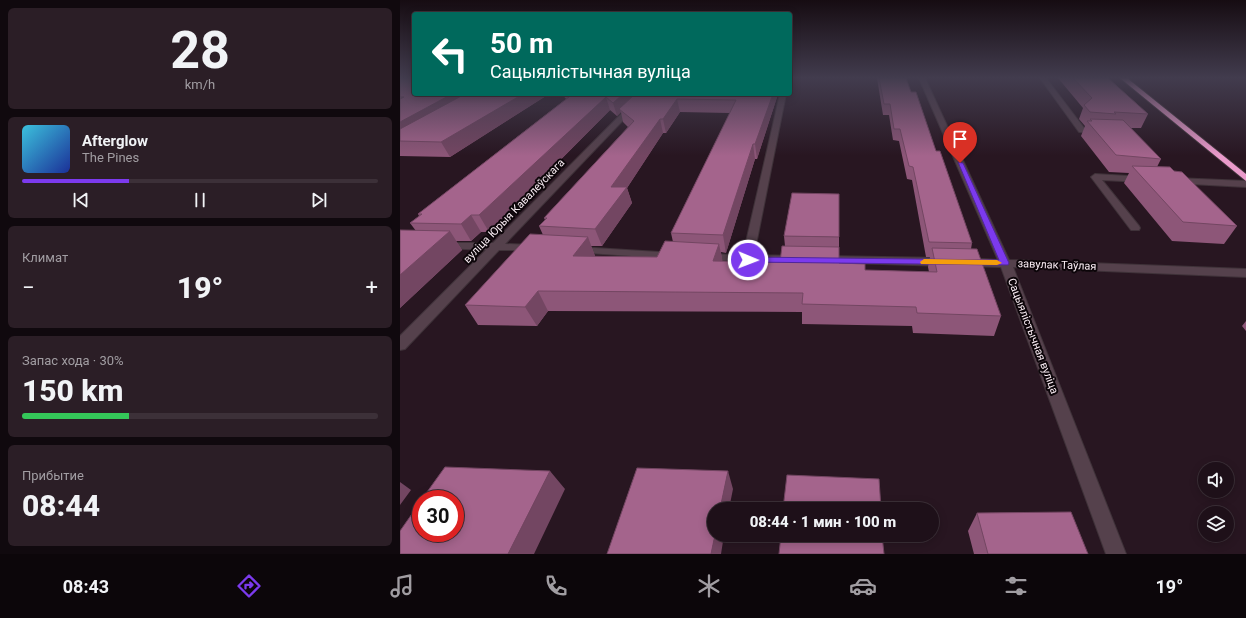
<!DOCTYPE html>
<html lang="ru">
<meta charset="utf-8">
<style>
:root{--surface:#1e1019;--page:#2b1e26;--text:#f1f3f6;--muted:#a19da2;--line:#3c3038;--accent:#7c3aed}
body{margin:0;font-family:Roboto,sans-serif;background:var(--page);color:var(--text);height:100vh;display:flex;flex-direction:column;font-size:15px;white-space:nowrap}
*{box-sizing:border-box;margin:0}
p{font-size:13px;color:var(--muted)}
.icon{flex:none;width:22px;height:22px;fill:none;stroke:currentColor;stroke-width:2;stroke-linecap:round;stroke-linejoin:round}
.map{position:relative;flex:1;overflow:hidden}
.details{display:flex;flex-direction:column;gap:8px;padding:8px;background:#10090e;width:400px}
.details>*{flex:none}
.guide{position:absolute;left:12px;top:12px;width:380px;height:84px;border-radius:4px;box-shadow:0 2px 10px #0003,0 0 0 1px var(--line);background:#00695c;color:#fff;overflow:hidden}
.tools{position:absolute;left:798px;top:462px;display:grid;gap:8px}
.tools a{display:grid;place-items:center;width:36px;height:36px;border-radius:50%;background:var(--surface);box-shadow:0 2px 10px #0003,0 0 0 1px var(--line);font-size:20px}
.speed{position:absolute;left:12px;top:490px;display:flex;gap:8px;font-size:20px;font-weight:700;text-align:center}
.speed>*{display:grid;place-content:center;width:52px;height:52px;border-radius:50%;background:var(--surface);box-shadow:0 2px 10px #0003,0 0 0 1px var(--line);line-height:1}
.speed .limit{border:6px solid #d22;background:#fff;color:#111}
.pin{position:absolute;display:grid;place-items:center;width:34px;height:34px;color:#fff;margin:-41px -17px;border-radius:50% 50% 50% 0;rotate:-45deg;box-shadow:0 0 4px #0007}
.pin .icon{rotate:45deg}
.me{position:absolute;width:44px;margin:-22px;rotate:91deg;stroke-linejoin:round;filter:drop-shadow(0 0 3px #0008)}
.turn{display:flex;align-items:center;gap:14px;height:84px;padding:0 12px;font-size:18px}
.turn .icon{width:52px;height:52px;stroke-width:2.5}
.turn b{display:block;font-size:28px;line-height:34px}
.big{font-size:30px;font-weight:800;line-height:1.1}
.details .widget{flex:1;display:flex;flex-direction:column;justify-content:center;gap:6px;min-width:0;padding:0 14px;border-radius:6px;background:var(--page)}
.details .dial{align-items:center;gap:0}
.dial b{font-size:52px;line-height:1}
.song{display:flex;align-items:center;gap:12px}
.cover{width:48px;height:48px;border-radius:6px;background:linear-gradient(135deg,hsl(190 70% 55%),hsl(230 70% 35%))}
.played{height:4px;border-radius:2px;background:linear-gradient(90deg,var(--accent) 30%,var(--line) 30%)}
.keys{display:flex;justify-content:space-around;direction:ltr}
.heat{display:flex;justify-content:space-between;align-items:center;font-size:22px;direction:ltr}
.charge{height:6px;border-radius:3px;background:linear-gradient(90deg,#34c759 30%,var(--line) 0)}
.trip{position:absolute;left:307px;top:502px;width:232px;height:40px;border-radius:20px;background:var(--surface);box-shadow:0 2px 10px #0003,0 0 0 1px var(--line);font-weight:800;line-height:40px;text-align:center}
.menu{display:flex;height:64px;justify-content:space-around;align-items:center;background:#0c060a;color:var(--muted)}
.menu .icon{width:28px;height:28px}
.menu .current{color:var(--accent)}
.menu b{font-size:18px;color:var(--text)}
main{display:flex;flex:1;min-height:0}
.map>svg:first-child{display:block}
</style>
<main>
<section class="details">
<div class="widget dial"><b>28</b><p>km/h</p></div>
<div class="widget">
<div class="song"><i class="cover"></i><div><b>Afterglow</b><p>The Pines</p></div></div>
<div class="played"></div>
<div class="keys"><svg class="icon" aria-label="previous" viewBox="0 0 24 24"><path d="M18 5L8 12l10 7zM5 5v14"/></svg><svg class="icon" aria-label="pause" viewBox="0 0 24 24"><path d="M8 5v14M16 5v14"/></svg><svg class="icon" aria-label="next" viewBox="0 0 24 24"><path d="M6 5l10 7-10 7zM19 5v14"/></svg></div>
</div>
<div class="widget"><p>Климат</p>
<div class="heat"><a>−</a><b class="big">19°</b><a>+</a></div>
</div>
<div class="widget"><p>Запас хода · 30%</p><b class="big">150 km</b><div class="charge"></div></div>
<div class="widget"><p>Прибытие</p><b class="big">08:44</b></div>
</section>
<div class="map">
<svg width="846" height="554" viewBox="0 0 846 554">
<rect width="100%" height="100%" fill="#281621"/>
<g fill="none" stroke-linecap="round" stroke-linejoin="round">
<!-- lane casing -->
<g stroke="#3f3239" stroke-width="2">
<path id="lane" d="M640 78H646L684 128 703 129V133L679 132Z
M695 174 746 177V181L743 182 702 180 739 226 740 228 739 230H731L691 177Z
M775 178 846 181V187L772 183V179Z"/>
</g>
<!-- street casing -->
<g stroke="#3f3239" stroke-width="2">
<path id="street" d="M519 78H525L609 260 846 269V277L613 267 726 554H706L601 267 565 266 559 262 565 258 598 260Z
M241 94H248L105 244 133 245 137 246 139 248 137 250H99L5 349 0 350V336L86 250 44 248 40 247 38 245 40 243H93Z
M380 94H386L354 255 395 256 401 260 395 264 301 259 299 257 305 254 343 255Z
M178 247 275 253 281 256 275 259 174 252 172 250 174 248Z
M423 256 545 258 551 262 545 266 419 262 417 260Z"/>
</g>
<!-- highway casing -->
<g stroke="#3f3239" stroke-width="2">
<path id="highway" d="M720 78H727L846 174V181Z"/>
</g>
<!-- lane -->
<use href="#lane" fill="#55414c" fill-rule="evenodd"/>
<!-- street -->
<use href="#street" fill="#55414c" fill-rule="evenodd"/>
<!-- highway -->
<use href="#highway" fill="#ea9bcb" fill-rule="evenodd"/>
</g>
<!-- wall -->
<path fill="#8d5678" fill-rule="evenodd" d="M0 78 149 94 50 157 0 156Z
M477 78H506L511 92 536 151 572 243 571 249 601 316 594 336 513 333 512 326 402 324V312L148 311 137 326 78 325 65 305 143 235 139 226 145 220 144 218 228 127 223 122 221 112 217 116 210 110 89 232H81L71 241H56L62 250 0 308V230L16 231 10 223 19 216 18 214 166 99 162 94H378L357 159H355L326 253 321 252 322 261 380 262 385 246 384 236 439 237V263L465 270 529 272 528 267 530 257H526L512 180 507 179 499 141 493 140 489 115H483ZM280 112 330 113 271 233 273 242 257 257H195V256L191 246H202L232 203 227 188 263 133H266Z
M658 78H708L748 114 741 128H730L761 159 757 167 774 171 837 226 824 244 772 241 724 183 729 173 709 172 681 136 685 126 679 119 683 108Z
M846 321V331L842 326Z
M577 513 688 554H574L568 531Z"/>
<!-- shaded-wall -->
<path fill="#734662" d="M52 94H80L0 141V122Z
M123 94H149L50 157 41 142Z
M223 94H239L219 109 221 112 217 116 213 103Z
M373 94H378L357 159 355 144Z
M206 97 210 110 89 232 79 215Z
M277 99 280 112 266 133 263 119Z
M260 119 263 133 227 188 232 203 202 246 195 229 211 187Z
M353 144 355 159 326 253 323 235Z
M71 215 81 232 71 241 61 224Z
M50 231 62 250 0 308V275Z
M188 237 195 256 182 276 173 256Z
M319 244 323 263 313 261Z
M138 291 148 311 137 326 125 307Z
M150 471 165 489 134 554H108Z
M328 471 333 489 329 509H320Z
M0 482 11 490 0 505Z
M315 535H324L321 554H311Z"/>
<!-- building -->
<path fill="#a4648c" stroke="#734662" d="M0 78H14V94H52L0 122V99L4 97H0Z
M479 78H506L511 92H516L536 151H540L572 243 529 242 513 167 509 166 500 129H494L490 104H484Z
M673 78H708L748 114 714 112 716 114 690 112 684 105 692 98Z
M65 94H123L41 142 0 141V129Z
M166 94H223L213 103 206 97 79 215H71L61 224 10 223 22 214H18L169 97Z
M235 94H373L355 144H353L323 235 271 233 336 100 277 99 263 119H260L211 187H227L195 229 139 226 147 218H144L234 121 219 109Z
M690 119 723 120 761 159 716 155 687 121H692Z
M732 166 770 167 774 171 782 172 837 226 783 222Z
M392 193 439 194V237L384 236Z
M0 230 50 231 0 275Z
M130 234 188 237 173 256 257 257 265 241 319 244 313 261 380 262 382 246 439 247V263L465 264V270L537 272 532 248 577 249 601 316 517 313 516 307 402 304 403 293 138 291 125 307 65 305Z
M45 467 150 471 108 554H0V531L21 501V533H55V499H22Z
M237 468 328 471 320 509H314V535H315L311 554H207Z
M387 475 479 479 481 509H383Z
M671 512 688 554H588L577 513Z
M381 535H482L484 554H379Z"/>
<!-- sky -->
<linearGradient id="sky" x2="0" y2="1"><stop stop-color="#160c12"/><stop offset="0.5" stop-color="#423c4e"/><stop offset="1" stop-color="#423c4e" stop-opacity="0"/></linearGradient>
<rect width="846" height="156" fill="url(#sky)"/>
<!-- route -->
<path fill="#7c3aed" stroke="#51269a" d="M558 162 563 163 609 263 608 265 348 262 344 260 348 257 599 260Z"/>
<!-- slow -->
<path fill="#f59e0b" d="M524 259 597 260 602 263 597 265 521 264 520 262Z"/>
<g text-anchor="middle" dominant-baseline="central" stroke-width="4" stroke-linejoin="round" paint-order="stroke">
<!-- street labels -->
<g font-size="11" fill="#faedf4" stroke="#0c0509">
<text transform="translate(114 211) rotate(-46)">вуліца Юрыя Кавалеўскага</text>
<text transform="translate(657 265) rotate(2)">завулак Таўлая</text>
<text transform="translate(633 336) rotate(69)">Сацыялістычная вуліца</text>
</g>
</g>
</svg>
<div class="tools">
<a><svg class="icon" aria-label="sound" viewBox="0 0 24 24"><path d="M4 9h4l5-4v14l-5-4H4zM17 9q2 3 0 6"/></svg></a>
<a><svg class="icon" aria-label="layers" viewBox="0 0 24 24"><path d="M12 4l9 5-9 5-9-5zM3 14l9 5 9-5"/></svg></a>
</div>
<div class="speed"><div class="limit">30</div></div>
<div class="pin" style="left:560px;top:163px;background:#d93025"><svg class="icon" aria-label="arrive" viewBox="0 0 24 24"><path d="M6 21V4h12l-3 4 3 4H6"/></svg></div>
<svg class="me" style="left:348px;top:260px" viewBox="-20 -20 40 40"><circle r="17" fill="#7c3aed" stroke="#fff" stroke-width="3"/><path d="M0-11L8 9 0 5-8 9z" fill="#fff"/></svg>
<div class="trip">08:44 · 1 мин · 100 m</div>
<div class="guide">
<div class="turn"><svg class="icon" aria-label="left" viewBox="0 0 24 24"><path d="M17 20v-9H6M10 6l-5 5 5 5"/></svg><div><b>50 m</b>Сацыялістычная вуліца</div></div>
</div>
</div>
</main>
<nav class="menu">
<b>08:43</b>
<svg class="icon current" aria-label="directions" viewBox="0 0 24 24"><path d="M12 3l9 9-9 9-9-9zM9 14v-3h6M13 9l2 2-2 2"/></svg>
<svg class="icon" aria-label="music" viewBox="0 0 24 24"><path d="M9 18V5l10-2v13"/><circle cx="6" cy="18" r="3"/><circle cx="16" cy="16" r="3"/></svg>
<svg class="icon" aria-label="phone" viewBox="0 0 24 24"><path d="M5 4h4l2 5-3 2q2 4 5 5l2-3 5 2v4C11 20 4 13 5 4z"/></svg>
<svg class="icon" aria-label="climate" viewBox="0 0 24 24"><path d="M12 3v18M4 7l16 10M4 17L20 7"/></svg>
<svg class="icon" aria-label="car" viewBox="0 0 24 24"><path d="M5 17H2v-5l4-1 3-4h7l3 4 3 1v5h-3M9 17h6M6 11h13"/><circle cx="7" cy="17" r="2"/><circle cx="17" cy="17" r="2"/></svg>
<svg class="icon" aria-label="filters" viewBox="0 0 24 24"><path d="M4 7h16M4 17h16"/><circle cx="9" cy="7" r="2"/><circle cx="15" cy="17" r="2"/></svg>
<b>19°</b>
</nav>
